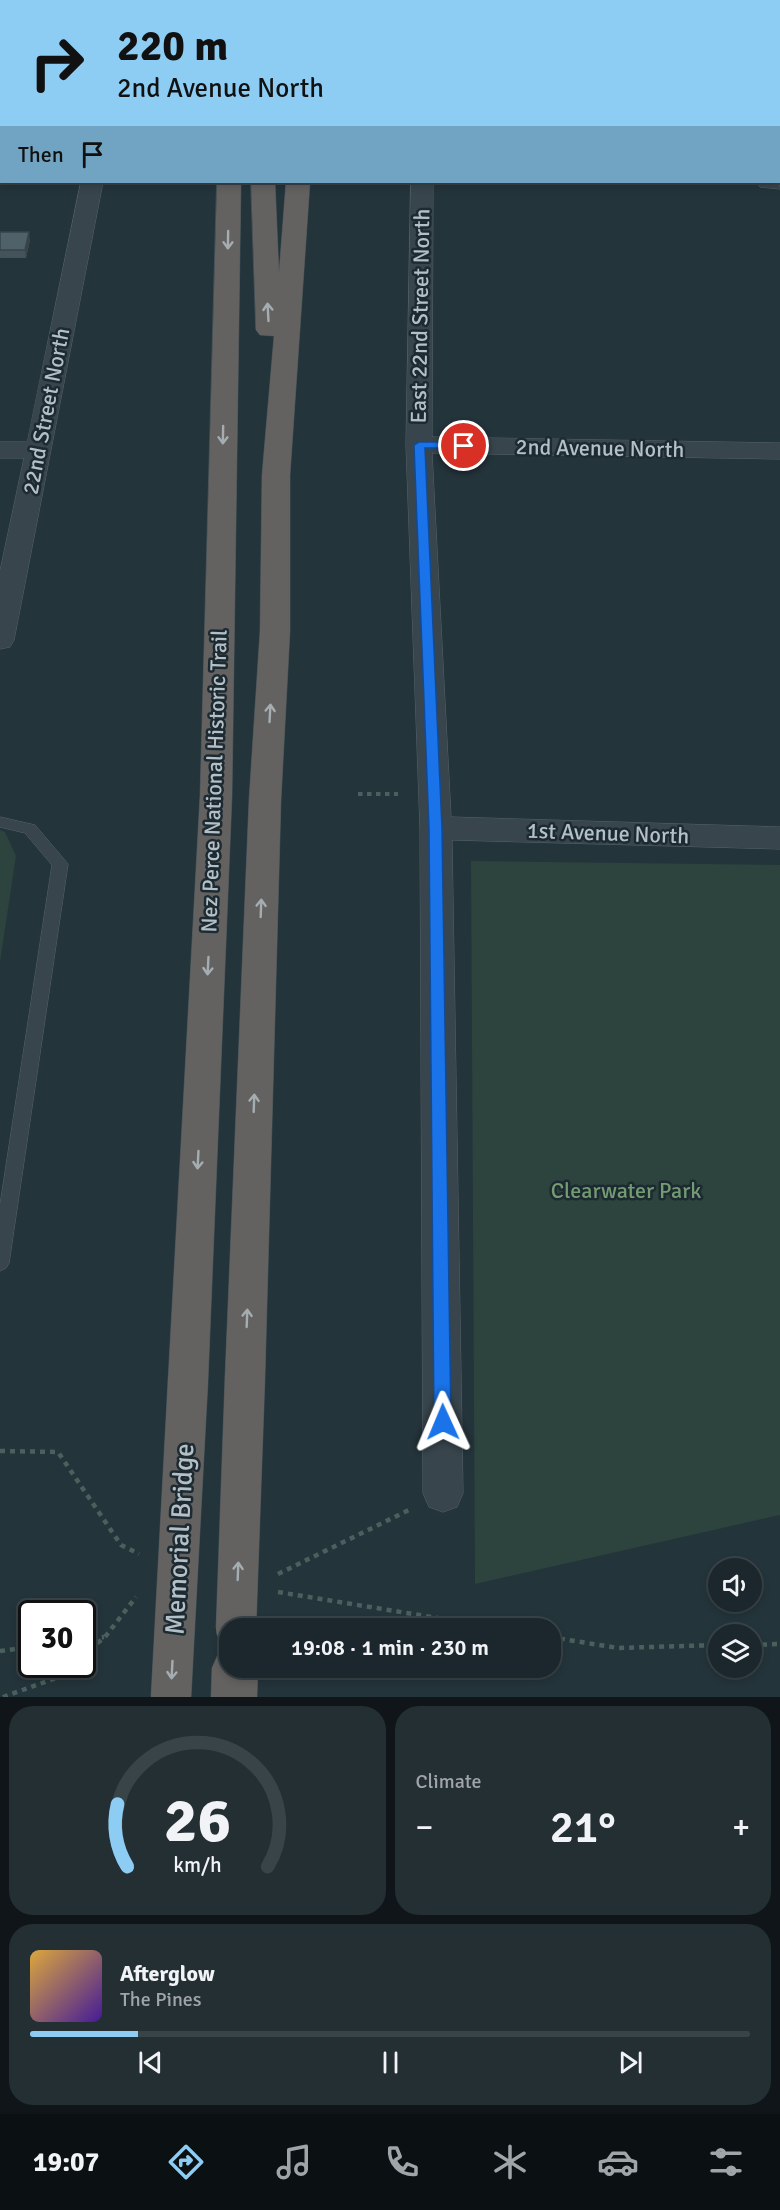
<!DOCTYPE html>
<meta charset="utf-8">
<style>
:root{--surface:#1b272c;--page:#242f34;--text:#f1f3f6;--muted:#a0a5a9;--line:#394448;--accent:#8dcdf3}
body{margin:0;font-family:Signika,sans-serif;background:var(--page);color:var(--text);height:100vh;display:flex;flex-direction:column;font-size:22px;white-space:nowrap}
*{box-sizing:border-box;margin:0}
p{font-size:20px;color:var(--muted)}
.icon{flex:none;width:33px;height:33px;fill:none;stroke:currentColor;stroke-width:2;stroke-linecap:round;stroke-linejoin:round}
.map{position:relative;height:1697px;overflow:hidden}
.drawer{display:flex;flex-direction:column;gap:9px;padding:9px;background:#0f1518;flex:1}
.drawer>*{flex:none}
.guide{position:absolute;left:0px;top:0px;width:780px;height:183px;box-shadow:0 3px 9px #0003,0 0 0 2px var(--line);background:#8dcdf3;color:#111;overflow:hidden}
.tools{position:absolute;left:708px;top:1558px;display:grid;gap:12px}
.tools a{display:grid;place-items:center;width:54px;height:54px;border-radius:50%;background:var(--surface);box-shadow:0 3px 9px #0003,0 0 0 2px var(--line);font-size:30px}
.speed{position:absolute;left:18px;top:1600px;display:flex;gap:12px;font-size:30px;font-weight:700;text-align:center}
.speed>*{display:grid;place-content:center;width:78px;height:78px;border-radius:50%;background:var(--surface);box-shadow:0 3px 9px #0003,0 0 0 2px var(--line);line-height:1}
.speed .limit{border:3px solid #111;border-radius:9px;background:#fff;color:#111}
.pin{position:absolute;display:grid;place-items:center;width:51px;height:51px;color:#fff;margin:-26px;border:3px solid #fff;border-radius:50%;box-shadow:0 2px 6px #0007}
.me{position:absolute;width:66px;margin:-33px;rotate:359deg;stroke-linejoin:round;filter:drop-shadow(0 0 4px #0008)}
.turn{display:flex;align-items:center;gap:21px;height:126px;padding:0 18px;font-size:27px}
.turn .icon{width:78px;height:78px;stroke-width:2.5}
.turn b{display:block;font-size:42px;line-height:51px}
.then{display:flex;align-items:center;height:57px;padding:0 18px;background:#0003;gap:12px;font-size:22px}
.big{font-size:45px;font-weight:600;line-height:1.1}
.drawer .tile{flex:1;display:flex;flex-direction:column;justify-content:center;gap:9px;min-width:0;padding:0 21px;border-radius:24px;background:var(--page)}
.drawer .dial{align-items:center;gap:0}
.dial svg{height:156px;overflow:visible;fill:none;stroke:var(--line);stroke-width:7;stroke-linecap:round;text-anchor:middle}
.dial text{fill:var(--text);stroke:none}
.song{display:flex;align-items:center;gap:18px}
.cover{width:72px;height:72px;border-radius:9px;background:linear-gradient(135deg,hsl(40 70% 55%),hsl(260 70% 35%))}
.played{height:6px;border-radius:3px;background:linear-gradient(90deg,var(--accent) 15%,var(--line) 15%)}
.keys{display:flex;justify-content:space-around;direction:ltr}
.heat{display:flex;justify-content:space-between;align-items:center;font-size:33px;direction:ltr}
.drawer .tiles{flex:1;display:grid;gap:9px;grid-template-columns:1fr 1fr}
.tile:last-child{grid-column:span 2}
.trip{position:absolute;left:219px;top:1618px;width:342px;height:60px;border-radius:24px;background:var(--surface);box-shadow:0 3px 9px #0003,0 0 0 2px var(--line);font-weight:600;line-height:60px;text-align:center}
.tabs{display:flex;height:96px;justify-content:space-around;align-items:center;background:#0b1012;color:var(--muted)}
.tabs .icon{width:42px;height:42px}
.tabs .current{color:var(--accent)}
.tabs b{font-size:27px;color:var(--text)}
.map>svg:first-child{display:block}
</style>
<div class="map">
<svg width="780" height="1697" viewBox="0 0 780 1697">
<rect width="100%" height="100%" fill="#24343b"/>
<!-- green -->
<path fill="#2c433e" d="M0 830 5 832 16 856 0 962Z
M471 861 780 865V1515L475 1584Z"/>
<g fill="none" stroke-linecap="round" stroke-linejoin="round">
<!-- service casing -->
<g stroke="#56636a" stroke-width="1">
<path id="service" d="M8 0H18L8 2Z
M492 0H502V2H492Z
M763 0H773V2H763Z
M778 33 780 34V44L778 43Z
M0 62H2V68H0Z
M0 817 35 825 68 864 9 1263 6 1268 0 1271V1205L52 865 25 833 0 827Z"/>
</g>
<!-- minor casing -->
<g stroke="#56636a" stroke-width="1">
<path id="minor" d="M110 0H130L109 2Z
M402 0H422V2H402Z
M0 165H2V179H0Z
M778 175 780 189 760 187 757 182H778Z
M81 182H103L14 640 10 647 0 649V571L24 458H0V442H27Z
M411 182H433L432 437 780 443V459L432 453 451 817 780 827V849L452 840 463 1493 457 1507 443 1512 429 1507 423 1493 420 828 406 445Z"/>
</g>
<!-- primary casing -->
<g stroke="#445158" stroke-width="1">
<path id="primary" d="M224 0H244L245 2H225Z"/>
</g>
<!-- trunk casing -->
<g stroke="#435057" stroke-width="1">
<path id="trunk" d="M236 0H256V2H236Z
M291 0H311V2H291Z
M217 182H241L232 796 208 1381 202 1394 188 1400 174 1394 168 1381 200 796Z
M251 182H275L279 273 286 182H310L290 475V631L281 800 265 1377 259 1390 245 1395 231 1390 225 1377 249 800 260 631 262 475 274 336 260 335 256 330Z
M230 1648V1668H258L257 1697H211L212 1668 219 1652Z"/>
</g>
<!-- path-far1 -->
<path stroke="#4b605d" stroke-width="4" stroke-dasharray="4.5 4.5" stroke-linecap="butt" d="M358 794H398"/>
<!-- path -->
<path stroke="#4b605d" stroke-width="4.5" stroke-dasharray="5 5" stroke-linecap="butt" d="M0 1451 58 1452 121 1545 139 1554
M278 1574 409 1510
M278 1592 505 1629
M550 1637 618 1648 718 1645
M82 1640 104 1637
M752 1645 780 1644
M0 1651 32 1647
M82 1656 105 1637 136 1597
M3 1697 56 1678 71 1665"/>
<!-- service -->
<use href="#service" fill="#38454c" fill-rule="evenodd"/>
<!-- minor -->
<use href="#minor" fill="#38454c" fill-rule="evenodd"/>
<!-- primary -->
<use href="#primary" fill="#56646c" fill-rule="evenodd"/>
<!-- trunk -->
<use href="#trunk" fill="#646260" fill-rule="evenodd"/>
<!-- trunk-bridge casing -->
<g stroke="#435057" stroke-width="41" stroke-linecap="butt">
<path id="trunk-bridge" d="M236 1629 245 1377
M171 1697 188 1381"/>
</g>
<!-- trunk-bridge -->
<use href="#trunk-bridge" stroke="#646260" stroke-width="40"/>
</g>
<!-- wall -->
<path fill="#44535a" d="M0 15H2V60H0Z
M0 232 30 240 26 258H0Z"/>
<!-- shaded-wall -->
<path fill="#37444a" d="M29 232 30 240 26 258 25 250Z"/>
<!-- building -->
<path fill="#4f6169" stroke="#37444a" stroke-width="1.5" d="M0 15H2V46H0Z
M0 232H29L25 250H0Z"/>
<!-- one-way arrows -->
<defs><path id="oneway-shaft" d="M-6 0H5M1.5-3L5.5 0L1.5 3" fill="none" stroke-width="1.6" stroke-linecap="round" stroke-linejoin="round" transform="scale(1.5)"/></defs>
<g stroke="#a4adb2">
<use href="#oneway-shaft" transform="translate(228 240) rotate(91)"/>
<use href="#oneway-shaft" transform="translate(268 312) rotate(-93)"/>
<use href="#oneway-shaft" transform="translate(223 435) rotate(91)"/>
<use href="#oneway-shaft" transform="translate(270 713) rotate(-87)"/>
<use href="#oneway-shaft" transform="translate(261 908) rotate(-88)"/>
<use href="#oneway-shaft" transform="translate(208 966) rotate(93)"/>
<use href="#oneway-shaft" transform="translate(254 1103) rotate(-88)"/>
<use href="#oneway-shaft" transform="translate(198 1160) rotate(93)"/>
<use href="#oneway-shaft" transform="translate(247 1318) rotate(-88)"/>
<use href="#oneway-shaft" transform="translate(238 1571) rotate(-88)"/>
<use href="#oneway-shaft" transform="translate(172 1670) rotate(93)"/>
</g>
<!-- route -->
<path fill="#1a73e8" stroke="#114b97" stroke-width="1.5" d="M464 442 468 443V448H425L442 828 451 1422 449 1427 443 1430 437 1427 434 1422 429 828 414 445 419 442Z"/>
<g text-anchor="middle" dominant-baseline="central" stroke-width="5" stroke-linejoin="round" paint-order="stroke">
<!-- street labels -->
<g font-size="22" fill="#b4c0c7" stroke="#1d2a31">
<text transform="translate(420 316) rotate(-89)">East 22nd Street North</text>
<text transform="translate(46 411) rotate(-79)">22nd Street North</text>
<text transform="translate(600 448) rotate(1)">2nd Avenue North</text>
<text transform="translate(214 781) rotate(-88)">Nez Perce National Historic Trail</text>
<text transform="translate(608 833) rotate(2)">1st Avenue North</text>
</g>
<!-- park labels -->
<g font-size="22" fill="#739c73" stroke="#1d2a31">
<text x="626" y="1190">Clearwater Park</text>
</g>
<!-- near-street labels -->
<g font-size="27" fill="#b4c0c7" stroke="#1d2a31">
<text transform="translate(180 1539) rotate(-87)">Memorial Bridge</text>
</g>
</g>
</svg>
<div class="tools">
<a><svg class="icon" aria-label="sound" viewBox="0 0 24 24"><path d="M4 9h4l5-4v14l-5-4H4zM17 9q2 3 0 6"/></svg></a>
<a><svg class="icon" aria-label="layers" viewBox="0 0 24 24"><path d="M12 4l9 5-9 5-9-5zM3 14l9 5 9-5"/></svg></a>
</div>
<div class="speed"><div class="limit">30</div></div>
<div class="pin" style="left:464px;top:446px;background:#d93025"><svg class="icon" aria-label="arrive" viewBox="0 0 24 24"><path d="M6 21V4h12l-3 4 3 4H6"/></svg></div>
<svg class="me" style="left:443px;top:1422px" viewBox="-20 -20 40 40"><path d="M0-17L14 15 0 8-14 15z" fill="#1a73e8" stroke="#fff" stroke-width="4"/></svg>
<div class="trip">19:08 · 1 min · 230 m</div>
<div class="guide">
<div class="turn"><svg class="icon" aria-label="right" viewBox="0 0 24 24"><path d="M7 20v-9h11M14 6l5 5-5 5"/></svg><div><b>220 m</b>2nd Avenue North</div></div>
<div class="then">Then<svg class="icon" aria-label="arrive" viewBox="0 0 24 24"><path d="M6 21V4h12l-3 4 3 4H6"/></svg></div>
</div>
</div>
<section class="drawer">
<div class="tiles">
<div class="tile dial"><svg viewBox="0 0 100 80">
<path d="M14 69A42 42 0 1 1 86 69"/>
<path d="M14 69A42 42 0 0 1 9 37" stroke="#8dcdf3"/>
<text x="50" y="56" font-size="32" font-weight="700">26</text>
<text x="50" y="72" font-size="11">km/h</text>
</svg></div>
<div class="tile"><p>Climate</p>
<div class="heat"><a>−</a><b class="big">21°</b><a>+</a></div>
</div>
<div class="tile">
<div class="song"><i class="cover"></i><div><b>Afterglow</b><p>The Pines</p></div></div>
<div class="played"></div>
<div class="keys"><svg class="icon" aria-label="previous" viewBox="0 0 24 24"><path d="M18 5L8 12l10 7zM5 5v14"/></svg><svg class="icon" aria-label="pause" viewBox="0 0 24 24"><path d="M8 5v14M16 5v14"/></svg><svg class="icon" aria-label="next" viewBox="0 0 24 24"><path d="M6 5l10 7-10 7zM19 5v14"/></svg></div>
</div>
</div>
</section>
<nav class="tabs">
<b>19:07</b>
<svg class="icon current" aria-label="directions" viewBox="0 0 24 24"><path d="M12 3l9 9-9 9-9-9zM9 14v-3h6M13 9l2 2-2 2"/></svg>
<svg class="icon" aria-label="music" viewBox="0 0 24 24"><path d="M9 18V5l10-2v13"/><circle cx="6" cy="18" r="3"/><circle cx="16" cy="16" r="3"/></svg>
<svg class="icon" aria-label="phone" viewBox="0 0 24 24"><path d="M5 4h4l2 5-3 2q2 4 5 5l2-3 5 2v4C11 20 4 13 5 4z"/></svg>
<svg class="icon" aria-label="climate" viewBox="0 0 24 24"><path d="M12 3v18M4 7l16 10M4 17L20 7"/></svg>
<svg class="icon" aria-label="car" viewBox="0 0 24 24"><path d="M5 17H2v-5l4-1 3-4h7l3 4 3 1v5h-3M9 17h6M6 11h13"/><circle cx="7" cy="17" r="2"/><circle cx="17" cy="17" r="2"/></svg>
<svg class="icon" aria-label="filters" viewBox="0 0 24 24"><path d="M4 7h16M4 17h16"/><circle cx="9" cy="7" r="2"/><circle cx="15" cy="17" r="2"/></svg>
</nav>
